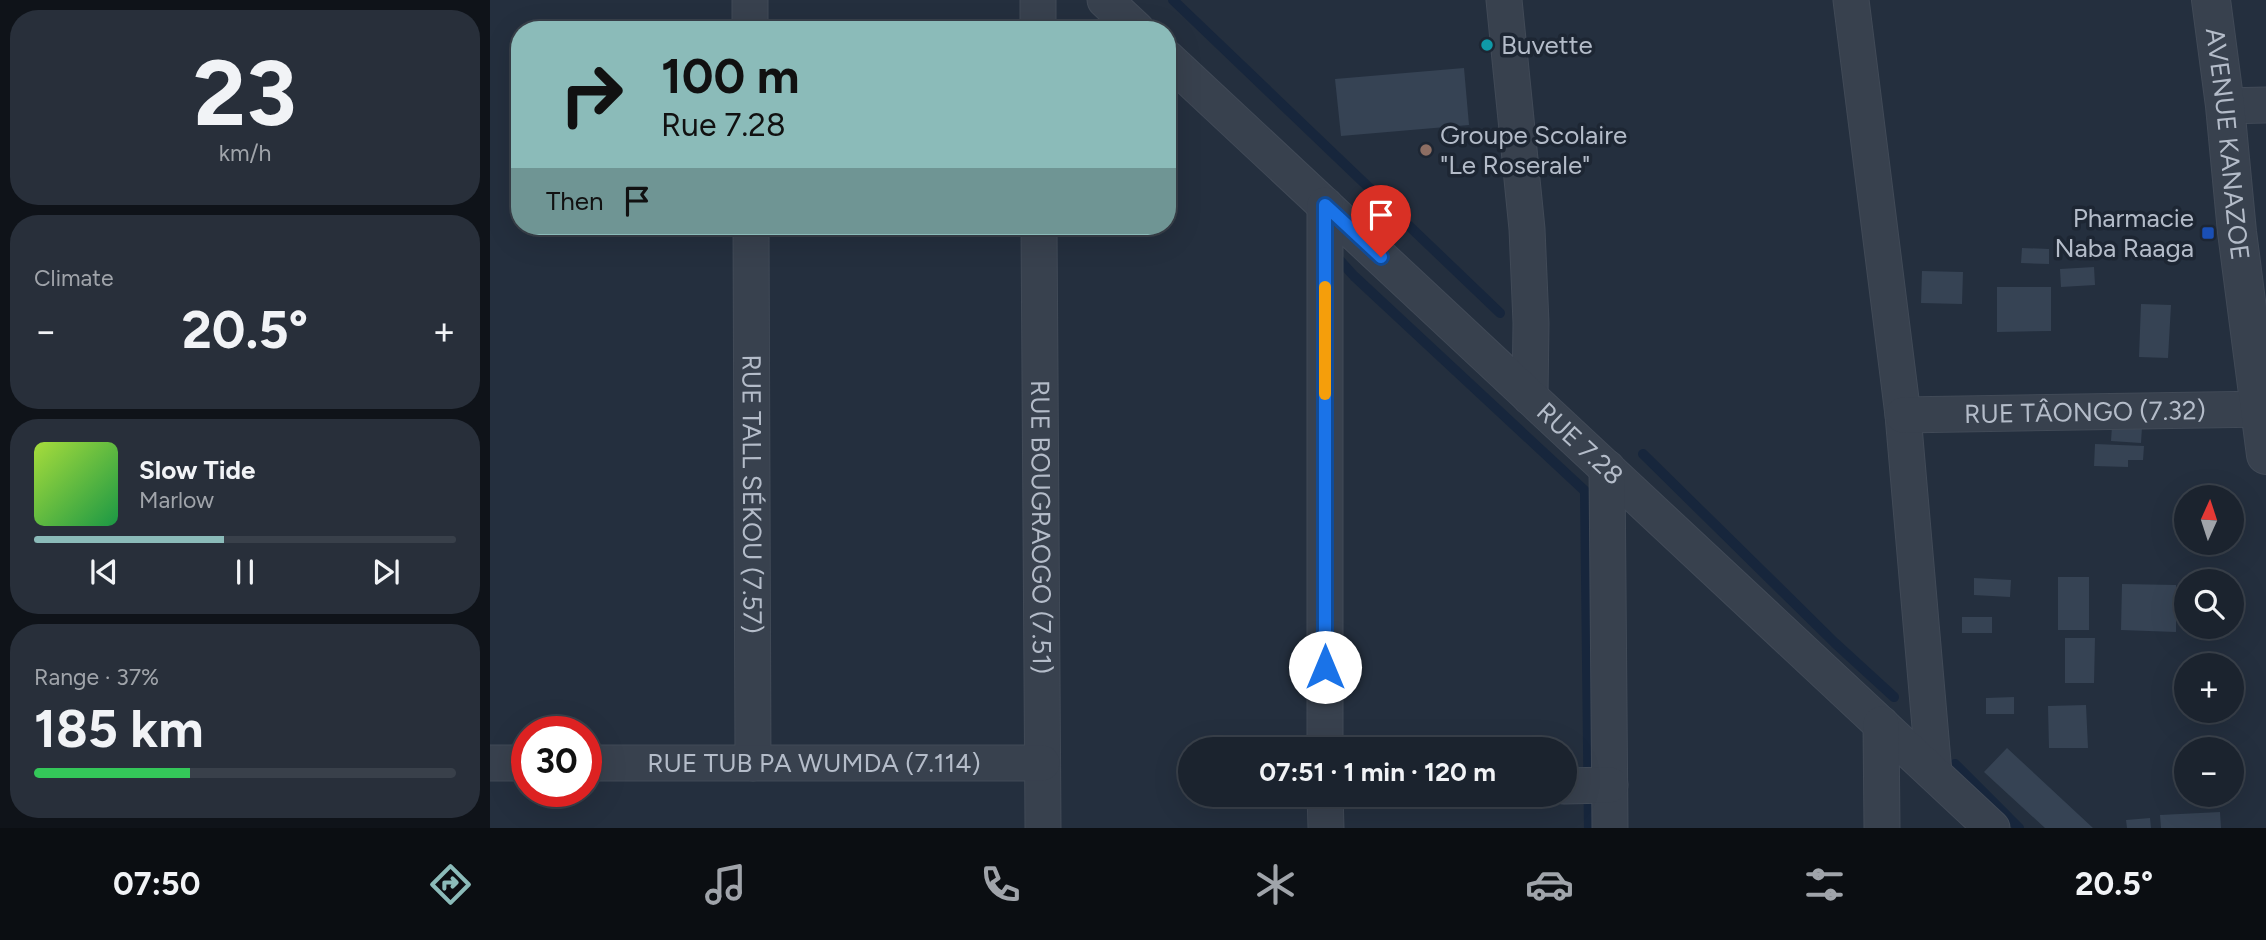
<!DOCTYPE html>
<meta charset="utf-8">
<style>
:root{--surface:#1b232e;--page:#282f3a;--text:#f1f3f6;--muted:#a0a4aa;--line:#39404a;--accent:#8bbbb9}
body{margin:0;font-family:Figtree,sans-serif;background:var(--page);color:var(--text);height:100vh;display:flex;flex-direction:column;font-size:26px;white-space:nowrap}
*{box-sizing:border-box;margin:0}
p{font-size:23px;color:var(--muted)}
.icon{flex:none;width:38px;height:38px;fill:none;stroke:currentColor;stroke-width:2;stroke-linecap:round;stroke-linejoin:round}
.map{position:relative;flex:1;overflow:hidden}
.details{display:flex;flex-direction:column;gap:10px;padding:10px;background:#0f1319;width:490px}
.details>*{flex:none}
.guide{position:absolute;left:21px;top:21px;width:665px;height:214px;border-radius:28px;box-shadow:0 7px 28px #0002,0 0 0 2px var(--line);background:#8bbbb9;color:#111;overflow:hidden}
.needle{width:46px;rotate:3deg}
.controls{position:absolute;left:1684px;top:485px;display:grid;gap:14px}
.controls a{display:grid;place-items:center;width:70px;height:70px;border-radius:50%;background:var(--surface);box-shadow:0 7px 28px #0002,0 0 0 2px var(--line);font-size:35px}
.speed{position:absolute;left:21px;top:716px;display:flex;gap:14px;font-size:35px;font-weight:700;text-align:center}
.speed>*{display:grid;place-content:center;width:91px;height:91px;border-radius:50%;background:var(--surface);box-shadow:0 7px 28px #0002,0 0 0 2px var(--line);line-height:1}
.speed .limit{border:10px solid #d22;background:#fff;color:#111}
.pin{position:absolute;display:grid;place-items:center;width:60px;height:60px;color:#fff;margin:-72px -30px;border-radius:50% 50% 50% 0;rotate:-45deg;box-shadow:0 0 7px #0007}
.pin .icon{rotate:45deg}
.me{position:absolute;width:77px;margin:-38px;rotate:0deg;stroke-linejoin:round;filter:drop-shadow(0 0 5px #0008)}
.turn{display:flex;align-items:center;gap:24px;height:147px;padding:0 35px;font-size:32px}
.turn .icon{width:91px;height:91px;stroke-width:2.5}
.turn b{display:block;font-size:49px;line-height:60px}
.then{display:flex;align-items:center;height:66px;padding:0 35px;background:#0003;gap:14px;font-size:26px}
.big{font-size:52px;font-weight:700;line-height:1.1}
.details .widget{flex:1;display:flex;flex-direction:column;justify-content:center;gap:10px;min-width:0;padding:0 24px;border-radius:28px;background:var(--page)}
.details .dial{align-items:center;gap:0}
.dial b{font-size:91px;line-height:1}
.song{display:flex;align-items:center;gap:21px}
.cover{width:84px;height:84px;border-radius:10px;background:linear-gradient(135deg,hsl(80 70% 55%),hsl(140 70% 35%))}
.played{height:7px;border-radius:4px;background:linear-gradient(90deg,var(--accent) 45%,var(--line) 45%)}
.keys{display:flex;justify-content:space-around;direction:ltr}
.heat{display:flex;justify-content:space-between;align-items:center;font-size:38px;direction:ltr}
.charge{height:10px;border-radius:5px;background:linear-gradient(90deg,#34c759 37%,var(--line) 0)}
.trip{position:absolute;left:688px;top:737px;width:399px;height:70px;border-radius:35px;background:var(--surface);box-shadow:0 7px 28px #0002,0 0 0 2px var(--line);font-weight:700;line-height:70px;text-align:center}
.dock{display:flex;height:112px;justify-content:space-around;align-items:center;background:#0b0e12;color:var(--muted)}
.dock .icon{width:49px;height:49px}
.dock .active{color:var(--accent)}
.dock b{font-size:32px;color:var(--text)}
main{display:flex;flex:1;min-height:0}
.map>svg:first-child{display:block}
</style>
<main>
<section class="details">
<div class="widget dial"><b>23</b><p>km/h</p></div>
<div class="widget"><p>Climate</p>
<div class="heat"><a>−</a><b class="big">20.5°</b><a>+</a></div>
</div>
<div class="widget">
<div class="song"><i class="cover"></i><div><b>Slow Tide</b><p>Marlow</p></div></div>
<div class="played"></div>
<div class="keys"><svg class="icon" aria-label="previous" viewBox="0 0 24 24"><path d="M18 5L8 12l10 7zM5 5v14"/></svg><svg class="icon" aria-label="pause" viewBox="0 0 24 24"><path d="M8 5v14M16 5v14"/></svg><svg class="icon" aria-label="next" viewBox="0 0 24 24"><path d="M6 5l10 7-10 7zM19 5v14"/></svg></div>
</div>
<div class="widget"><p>Range · 37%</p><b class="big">185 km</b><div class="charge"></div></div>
</section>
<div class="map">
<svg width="1776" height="828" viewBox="0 0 1776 828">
<rect width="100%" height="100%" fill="#242f3e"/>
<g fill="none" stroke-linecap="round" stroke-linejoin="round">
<!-- stream -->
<path stroke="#17263c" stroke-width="10" d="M683 0 1010 313
M844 254 864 276 1095 491 1099 828
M1153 454 1345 643 1404 697
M1465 764 1529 828"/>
</g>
<!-- building -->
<path fill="#364354" d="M974 68 979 125 851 136 845 79Z
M1532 248 1559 249V264L1531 263Z
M1604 267 1605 285 1571 287 1570 269Z
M1432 271 1473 272 1472 304 1431 303Z
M1507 287H1561V331L1507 332Z
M1651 304 1681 305 1678 358 1649 357Z
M1622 426 1652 427 1651 443 1621 441Z
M1605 444 1654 446 1653 460H1638V467L1604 466Z
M1568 577H1599V630H1568Z
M1484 578 1521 580 1520 597 1484 595Z
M1632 584 1686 585V632L1631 630Z
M1472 617H1502V633H1472Z
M1575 638H1605L1604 683H1575Z
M1524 697V714H1496V698Z
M1596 705 1598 748H1559L1558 706Z
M1517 748 1603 828H1555L1494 772Z
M1730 812 1731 828H1671L1670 815Z
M1660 818 1661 828H1637L1636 820Z"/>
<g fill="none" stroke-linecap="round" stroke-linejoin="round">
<!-- minor casing -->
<g stroke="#414a57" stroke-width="37">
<g id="minor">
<path d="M260 0V30"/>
<path d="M548 0V30"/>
<path d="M615 0 647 30"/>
<path d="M1014 0 1037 229 1041 323 1040 397"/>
<path d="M1361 0 1413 415 1444 773"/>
<path id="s1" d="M677 58 1502 828"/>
<path d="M1735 106 1776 105"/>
<path d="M835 205V749"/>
<path id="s2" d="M261 226 263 763"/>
<path id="s3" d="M549 226 553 828"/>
<path id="s4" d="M1413 415 1776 409"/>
<path d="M1117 468 1120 828"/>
<path d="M1391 724 1392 828"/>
<path d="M0 763H37"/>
<path id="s5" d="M96 763H552"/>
<path d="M1074 786 1120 785"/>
<path d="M835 794 836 828"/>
</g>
</g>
<!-- tertiary casing -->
<g stroke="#414a57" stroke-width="40">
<g id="tertiary">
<path id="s6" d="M1721 0 1735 106 1747 232 1776 455"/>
</g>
</g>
<!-- minor -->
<use href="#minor" stroke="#38414e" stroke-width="35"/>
<!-- tertiary -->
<use href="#tertiary" stroke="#38414e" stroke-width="38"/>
</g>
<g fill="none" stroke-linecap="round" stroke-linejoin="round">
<!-- route casing -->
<g stroke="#114b97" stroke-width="18">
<path id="route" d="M835 667V205L891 257"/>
</g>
<!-- route -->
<use href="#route" stroke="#1a73e8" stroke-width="12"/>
<!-- slow -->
<path stroke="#f59e0b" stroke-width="12" d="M835 287V394"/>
</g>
<!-- markers -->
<circle fill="#0f9aa8" stroke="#1d2633" stroke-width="2.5" cx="997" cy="45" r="7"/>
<circle fill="#8d6e63" stroke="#1d2633" stroke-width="2.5" cx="936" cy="150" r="7"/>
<rect fill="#1a4fb4" stroke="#1d2633" stroke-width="2.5" x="1711" y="226" width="14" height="14" rx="3.5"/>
<g text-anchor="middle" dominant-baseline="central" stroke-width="7" stroke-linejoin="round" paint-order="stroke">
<!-- poi labels -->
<g font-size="26" fill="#b4bcc9" stroke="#1d2633" text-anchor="start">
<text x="1011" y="45">Buvette</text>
<text x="950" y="135">Groupe Scolaire<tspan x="950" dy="30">"Le Roserale"</tspan></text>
<text x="1704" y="218" text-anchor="end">Pharmacie<tspan x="1704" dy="30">Naba Raaga</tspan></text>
</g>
<!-- street labels -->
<g font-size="26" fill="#b4bcc9" stroke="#1d2633">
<text stroke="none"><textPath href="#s6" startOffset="145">AVENUE KANAZOE</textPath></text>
<text stroke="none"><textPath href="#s4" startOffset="182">RUE TÂONGO (7.32)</textPath></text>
<text stroke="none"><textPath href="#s1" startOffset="565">RUE 7.28</textPath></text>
<text stroke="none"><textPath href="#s2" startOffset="268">RUE TALL SÉKOU (7.57)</textPath></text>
<text stroke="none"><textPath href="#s3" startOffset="301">RUE BOUGRAOGO (7.51)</textPath></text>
<text stroke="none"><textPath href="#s5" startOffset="228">RUE TUB PA WUMDA (7.114)</textPath></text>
</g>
</g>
</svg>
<div class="controls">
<a><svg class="needle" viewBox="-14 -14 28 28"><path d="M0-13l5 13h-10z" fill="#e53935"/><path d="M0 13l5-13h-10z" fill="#a0a4aa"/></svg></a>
<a><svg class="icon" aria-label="search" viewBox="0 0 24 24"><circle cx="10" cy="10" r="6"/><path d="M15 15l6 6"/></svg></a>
<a>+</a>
<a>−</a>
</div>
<div class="speed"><div class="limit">30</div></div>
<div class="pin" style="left:891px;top:257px;background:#d93025"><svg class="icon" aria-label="arrive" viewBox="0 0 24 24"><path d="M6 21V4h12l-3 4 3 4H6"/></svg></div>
<svg class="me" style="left:835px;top:667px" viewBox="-20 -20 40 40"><circle r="19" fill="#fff"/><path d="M0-13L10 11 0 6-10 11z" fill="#1a73e8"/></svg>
<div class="trip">07:51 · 1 min · 120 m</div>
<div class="guide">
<div class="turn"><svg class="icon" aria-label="right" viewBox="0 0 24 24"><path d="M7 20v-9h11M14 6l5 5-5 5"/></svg><div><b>100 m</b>Rue 7.28</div></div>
<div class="then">Then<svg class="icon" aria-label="arrive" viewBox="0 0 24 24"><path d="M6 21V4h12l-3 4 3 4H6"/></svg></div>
</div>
</div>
</main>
<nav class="dock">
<b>07:50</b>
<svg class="icon active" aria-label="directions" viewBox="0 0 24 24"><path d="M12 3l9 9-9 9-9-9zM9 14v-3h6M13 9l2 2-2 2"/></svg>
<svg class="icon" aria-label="music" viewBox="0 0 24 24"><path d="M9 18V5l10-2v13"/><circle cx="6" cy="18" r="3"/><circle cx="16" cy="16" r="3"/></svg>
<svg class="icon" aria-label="phone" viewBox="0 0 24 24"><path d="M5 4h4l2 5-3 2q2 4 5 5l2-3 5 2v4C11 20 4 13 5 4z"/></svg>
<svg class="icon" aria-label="climate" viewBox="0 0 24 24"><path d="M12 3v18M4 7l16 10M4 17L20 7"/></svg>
<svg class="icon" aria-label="car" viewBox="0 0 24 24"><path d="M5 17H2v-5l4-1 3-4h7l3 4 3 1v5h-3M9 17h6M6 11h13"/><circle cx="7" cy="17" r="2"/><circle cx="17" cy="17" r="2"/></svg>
<svg class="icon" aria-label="filters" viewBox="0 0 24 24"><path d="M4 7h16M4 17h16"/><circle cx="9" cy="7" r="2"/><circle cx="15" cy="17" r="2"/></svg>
<b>20.5°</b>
</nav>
